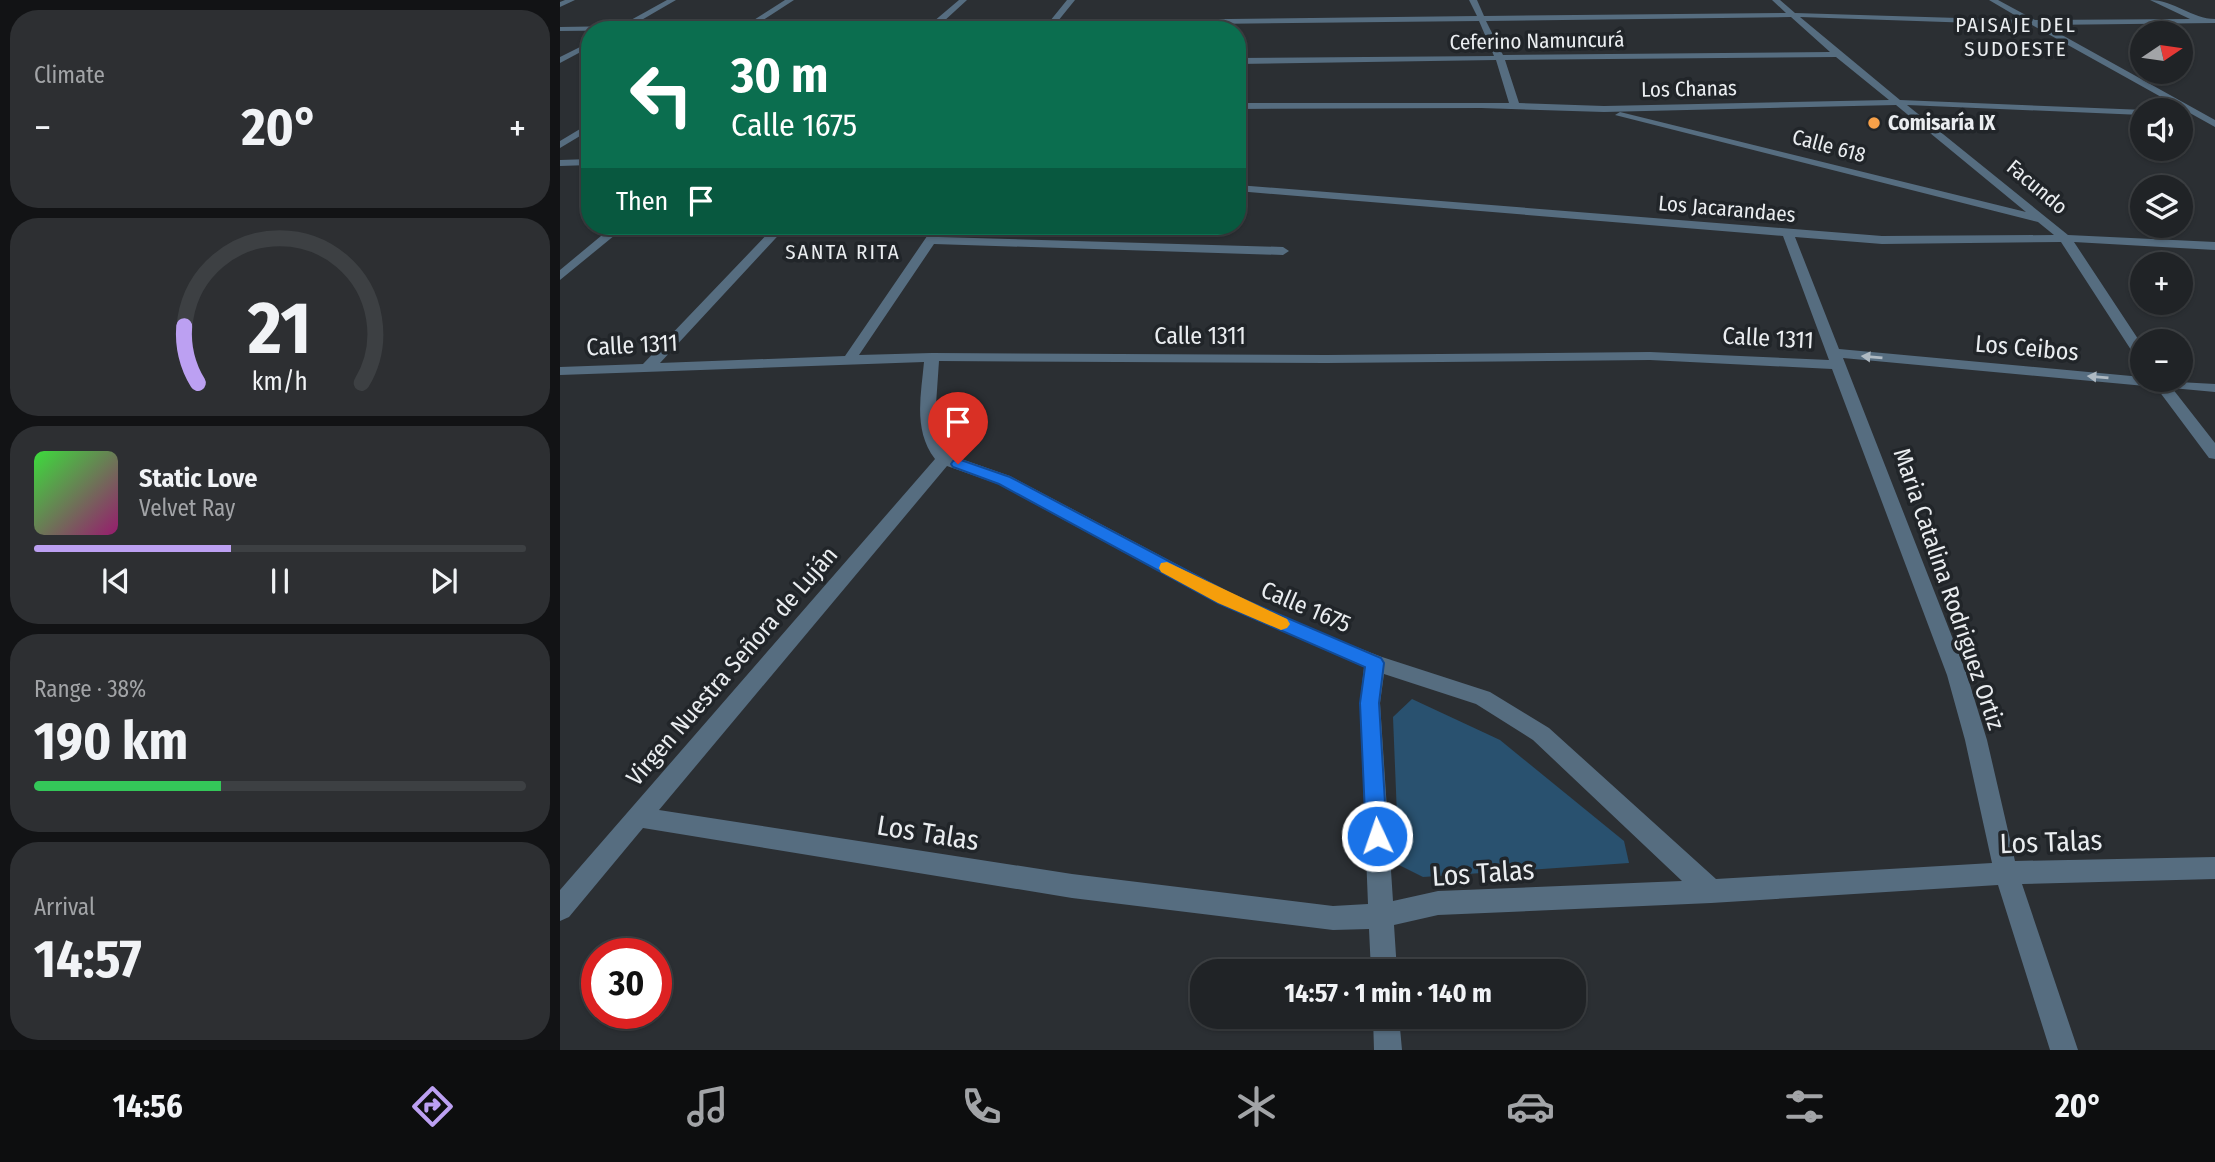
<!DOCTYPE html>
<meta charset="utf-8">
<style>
:root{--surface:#202326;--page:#2d2f32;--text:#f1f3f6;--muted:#a2a4a7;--line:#3d4043;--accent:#bca0f2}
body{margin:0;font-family:"Fira Sans Condensed",sans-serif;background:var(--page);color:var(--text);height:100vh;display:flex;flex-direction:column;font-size:26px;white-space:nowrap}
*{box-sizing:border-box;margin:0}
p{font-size:23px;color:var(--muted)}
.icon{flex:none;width:38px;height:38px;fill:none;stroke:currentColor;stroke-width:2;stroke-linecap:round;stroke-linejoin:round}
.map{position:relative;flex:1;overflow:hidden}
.panel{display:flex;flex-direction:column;gap:10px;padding:10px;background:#121315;width:560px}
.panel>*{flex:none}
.hud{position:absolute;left:21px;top:21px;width:665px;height:214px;border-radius:28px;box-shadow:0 2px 5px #0004,0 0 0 2px var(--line);background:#0b6e4f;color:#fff;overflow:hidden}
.needle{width:46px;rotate:77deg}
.controls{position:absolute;left:1570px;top:21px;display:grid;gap:14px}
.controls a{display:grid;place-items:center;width:63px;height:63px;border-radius:50%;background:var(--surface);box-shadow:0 2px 5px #0004,0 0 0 2px var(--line);font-size:35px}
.speed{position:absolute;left:21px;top:938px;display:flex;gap:14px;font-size:35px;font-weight:700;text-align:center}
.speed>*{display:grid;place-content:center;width:91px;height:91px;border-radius:50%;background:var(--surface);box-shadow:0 2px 5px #0004,0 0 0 2px var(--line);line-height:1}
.speed .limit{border:10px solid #d22;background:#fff;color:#111}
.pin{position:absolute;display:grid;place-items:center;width:60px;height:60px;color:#fff;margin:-72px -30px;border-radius:50% 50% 50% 0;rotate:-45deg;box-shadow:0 0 7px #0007}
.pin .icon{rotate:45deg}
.me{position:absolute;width:77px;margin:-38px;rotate:357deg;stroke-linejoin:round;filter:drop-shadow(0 0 5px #0008)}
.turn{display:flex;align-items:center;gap:24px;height:147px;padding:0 35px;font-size:32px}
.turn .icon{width:91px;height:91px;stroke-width:2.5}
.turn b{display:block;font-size:49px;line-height:60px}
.then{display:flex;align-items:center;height:66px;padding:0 35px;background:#0003;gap:14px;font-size:26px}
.big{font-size:52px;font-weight:700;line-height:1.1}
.panel .widget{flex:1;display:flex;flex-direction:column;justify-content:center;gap:10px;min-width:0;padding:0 24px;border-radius:28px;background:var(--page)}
.panel .dial{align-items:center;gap:0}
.dial svg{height:182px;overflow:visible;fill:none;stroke:var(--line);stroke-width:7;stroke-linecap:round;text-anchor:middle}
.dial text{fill:var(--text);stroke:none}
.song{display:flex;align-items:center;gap:21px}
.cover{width:84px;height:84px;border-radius:10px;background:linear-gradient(135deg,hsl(120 70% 55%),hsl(320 70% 35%))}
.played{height:7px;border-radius:4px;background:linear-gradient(90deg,var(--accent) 40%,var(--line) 40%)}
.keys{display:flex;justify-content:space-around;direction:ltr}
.heat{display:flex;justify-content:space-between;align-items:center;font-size:38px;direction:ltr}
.charge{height:10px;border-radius:5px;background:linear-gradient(90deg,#34c759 38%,var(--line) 0)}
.trip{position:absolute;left:630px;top:959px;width:396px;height:70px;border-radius:28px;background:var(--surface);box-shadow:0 2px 5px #0004,0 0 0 2px var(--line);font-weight:700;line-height:70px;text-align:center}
.menu{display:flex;height:112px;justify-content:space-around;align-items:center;background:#0d0e0f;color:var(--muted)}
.menu .icon{width:49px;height:49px}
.menu .selected{color:var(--accent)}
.menu b{font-size:32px;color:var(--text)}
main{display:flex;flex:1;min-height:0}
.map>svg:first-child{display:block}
</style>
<main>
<section class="panel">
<div class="widget"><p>Climate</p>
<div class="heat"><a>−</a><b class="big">20°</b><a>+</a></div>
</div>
<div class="widget dial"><svg viewBox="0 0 100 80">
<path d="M14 69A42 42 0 1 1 86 69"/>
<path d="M14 69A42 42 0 0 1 8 44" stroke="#bca0f2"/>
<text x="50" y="56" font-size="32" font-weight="700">21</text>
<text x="50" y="72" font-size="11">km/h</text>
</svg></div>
<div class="widget">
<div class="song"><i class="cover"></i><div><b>Static Love</b><p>Velvet Ray</p></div></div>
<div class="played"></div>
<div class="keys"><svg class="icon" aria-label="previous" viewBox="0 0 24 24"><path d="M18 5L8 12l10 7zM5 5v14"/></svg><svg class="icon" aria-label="pause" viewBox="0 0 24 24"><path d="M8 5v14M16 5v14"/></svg><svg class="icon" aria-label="next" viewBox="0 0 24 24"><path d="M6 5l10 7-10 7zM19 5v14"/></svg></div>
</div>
<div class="widget"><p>Range · 38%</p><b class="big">190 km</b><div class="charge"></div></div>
<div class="widget"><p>Arrival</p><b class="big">14:57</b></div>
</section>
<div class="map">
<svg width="1655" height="1050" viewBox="0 0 1655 1050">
<rect width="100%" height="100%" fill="#2b2f33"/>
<!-- green -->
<path fill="#29516f" d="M852 699 940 740 1064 841 1069 863 863 877 839 865 833 717Z"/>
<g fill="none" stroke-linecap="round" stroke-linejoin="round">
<!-- minor -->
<path fill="#566d80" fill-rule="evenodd" d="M5 0H15L0 7V2Z
M107 0H116L71 26 186 25 225 0H234L197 24 373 22 399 0H407L383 22 490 21 507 0H515L498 21 917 16 909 0H917L924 16 1226 13 1212 0H1220L1235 13 1463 20 1429 0H1438L1475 20 1630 19 1590 0C1614 0 1632 19 1655 19V23L1484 25 1655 120V127L1472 25 1240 17 1340 100 1585 110H1582V115L1347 105 1508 235 1655 242V250L1514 242 1582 345V360L1575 356 1501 242 1322 244 1235 237 1279 349 1582 377V380L1655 384V392L1612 388 1655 443V459L1649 458 1596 387 1283 358 1407 675 1427 740 1455 861 1655 857V879L1462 884 1518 1050H1490L1438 885 1151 903 878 915 834 925 837 971H811L809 929 773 930 512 898 83 828 9 917 0 921V890L375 459C353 430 361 396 364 362L0 375V367L83 364 215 226H227L100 363 285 356 374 226H386L379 237 723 247 729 251 723 255 374 244 299 355 372 353 766 355 1090 352 1269 360 1223 236 677 191V185L1322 236 1494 235 1478 222 1055 115 1060 112 1466 212 1336 105 1044 112 921 108 677 109V103H949L936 60 677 64V58L934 56 919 21 377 27 373 29 369 27 0 31V27L60 26ZM1231 17 1270 52 943 55 926 21ZM1276 57 1329 100 1044 106 959 103 945 60ZM1090 360 1272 369 1387 675 1405 740 1432 863 1156 879 989 728 930 692 822 657 763 634 671 593 450 476 390 455 382 445 375 419 379 361 766 363ZM387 466 438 484 657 603 804 667 800 703 808 904 773 906 512 874 99 810ZM824 674 916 704 973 740 1122 881 878 891 833 901 820 703Z
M30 42V47L0 63V57Z
M30 123V130L0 148V141Z
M30 159V165L0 166V160Z
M53 226H66L0 280V270Z
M813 1017H839L842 1050H814Z"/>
</g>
<!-- one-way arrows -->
<defs><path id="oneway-solid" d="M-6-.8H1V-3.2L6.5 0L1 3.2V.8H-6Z" transform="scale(1.75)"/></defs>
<g fill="#afbac3">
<use href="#oneway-solid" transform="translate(1312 357) rotate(-175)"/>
<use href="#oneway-solid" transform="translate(1538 377) rotate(-175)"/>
</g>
<!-- route -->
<path fill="#1a73e8" stroke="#114b97" stroke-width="2" d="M398 459 450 477 671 594 821 658 824 663 819 703 827 836 824 843 817 845 809 843 806 836 800 703 805 667 658 603 439 484 393 467 391 464 393 461Z"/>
<!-- slow -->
<path fill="#f59e0b" d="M607 562 727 619 730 624 727 628 721 630 658 603 601 572 599 568 601 563Z"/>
<!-- markers -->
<circle fill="#f7a149" stroke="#212529" stroke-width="2.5" cx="1314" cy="123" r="7"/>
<g text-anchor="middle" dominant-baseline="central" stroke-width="7" stroke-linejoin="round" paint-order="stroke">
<!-- far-neighbourhood labels -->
<g font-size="21" letter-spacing="2" fill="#eaedf0" stroke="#212529">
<text x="1456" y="25">PAISAJE DEL<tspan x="1456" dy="24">SUDOESTE</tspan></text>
<text x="283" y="252">SANTA RITA</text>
</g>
<!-- far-street labels -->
<g font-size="21" fill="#eaedf0" stroke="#212529">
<text transform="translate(977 41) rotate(-1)">Ceferino Namuncurá</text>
<text transform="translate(1129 89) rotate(-1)">Los Chanas</text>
<text transform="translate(1269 146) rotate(15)">Calle 618</text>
<text transform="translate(1477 187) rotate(40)">Facundo</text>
<text transform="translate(1167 209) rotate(5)">Los Jacarandaes</text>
</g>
<!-- far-poi labels -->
<g font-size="21" font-weight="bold" fill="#eaedf0" stroke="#212529" text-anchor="start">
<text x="1328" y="123">Comisaría IX</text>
</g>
<!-- street labels -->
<g font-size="24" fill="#eaedf0" stroke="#212529">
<text x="640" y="336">Calle 1311</text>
<text transform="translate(1208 338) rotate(3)">Calle 1311</text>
<text transform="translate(72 345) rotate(-3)">Calle 1311</text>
<text transform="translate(1467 348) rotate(5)">Los Ceibos</text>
<text transform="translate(1389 589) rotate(71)">Maria Catalina Rodriguez Ortiz</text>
<text transform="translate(746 607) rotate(23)">Calle 1675</text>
<text transform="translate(172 666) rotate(-49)">Virgen Nuestra Señora de Luján</text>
</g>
<!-- near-street labels -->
<g font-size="28" fill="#eaedf0" stroke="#212529">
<text transform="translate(368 833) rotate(9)">Los Talas</text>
<text transform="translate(1491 842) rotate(-2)">Los Talas</text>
<text transform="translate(923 873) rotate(-4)">Los Talas</text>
</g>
</g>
</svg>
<div class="controls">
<a><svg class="needle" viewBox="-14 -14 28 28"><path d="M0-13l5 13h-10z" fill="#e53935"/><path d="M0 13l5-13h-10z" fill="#a2a4a7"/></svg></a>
<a><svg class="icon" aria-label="sound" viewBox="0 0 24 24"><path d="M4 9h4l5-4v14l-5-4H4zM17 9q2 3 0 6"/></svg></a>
<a><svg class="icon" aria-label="layers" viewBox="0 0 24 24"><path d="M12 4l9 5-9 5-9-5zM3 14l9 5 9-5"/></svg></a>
<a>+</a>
<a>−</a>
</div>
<div class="speed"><div class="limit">30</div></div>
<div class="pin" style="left:398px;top:464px;background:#d93025"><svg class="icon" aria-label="arrive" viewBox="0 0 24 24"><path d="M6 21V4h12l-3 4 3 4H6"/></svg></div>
<svg class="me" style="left:817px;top:836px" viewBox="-20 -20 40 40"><circle r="17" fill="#1a73e8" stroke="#fff" stroke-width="3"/><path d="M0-11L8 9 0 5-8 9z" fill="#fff"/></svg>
<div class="trip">14:57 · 1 min · 140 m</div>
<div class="hud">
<div class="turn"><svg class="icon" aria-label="left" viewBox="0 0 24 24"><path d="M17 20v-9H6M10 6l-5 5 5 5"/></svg><div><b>30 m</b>Calle 1675</div></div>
<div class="then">Then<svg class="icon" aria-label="arrive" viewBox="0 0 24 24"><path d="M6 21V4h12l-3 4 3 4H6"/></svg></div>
</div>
</div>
</main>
<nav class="menu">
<b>14:56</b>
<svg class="icon selected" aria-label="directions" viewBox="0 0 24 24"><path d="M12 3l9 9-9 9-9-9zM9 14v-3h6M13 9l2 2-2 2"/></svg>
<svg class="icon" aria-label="music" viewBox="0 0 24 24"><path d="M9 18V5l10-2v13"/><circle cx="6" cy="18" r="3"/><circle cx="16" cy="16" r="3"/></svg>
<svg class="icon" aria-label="phone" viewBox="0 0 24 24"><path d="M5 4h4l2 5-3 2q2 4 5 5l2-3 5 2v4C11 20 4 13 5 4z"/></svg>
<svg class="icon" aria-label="climate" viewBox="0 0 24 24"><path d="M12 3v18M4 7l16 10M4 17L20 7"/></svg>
<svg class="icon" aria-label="car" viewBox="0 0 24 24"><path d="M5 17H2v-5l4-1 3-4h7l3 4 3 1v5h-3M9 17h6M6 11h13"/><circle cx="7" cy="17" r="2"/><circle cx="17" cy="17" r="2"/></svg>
<svg class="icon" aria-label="filters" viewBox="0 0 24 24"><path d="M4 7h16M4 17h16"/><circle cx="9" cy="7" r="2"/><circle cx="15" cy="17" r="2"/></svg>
<b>20°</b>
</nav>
